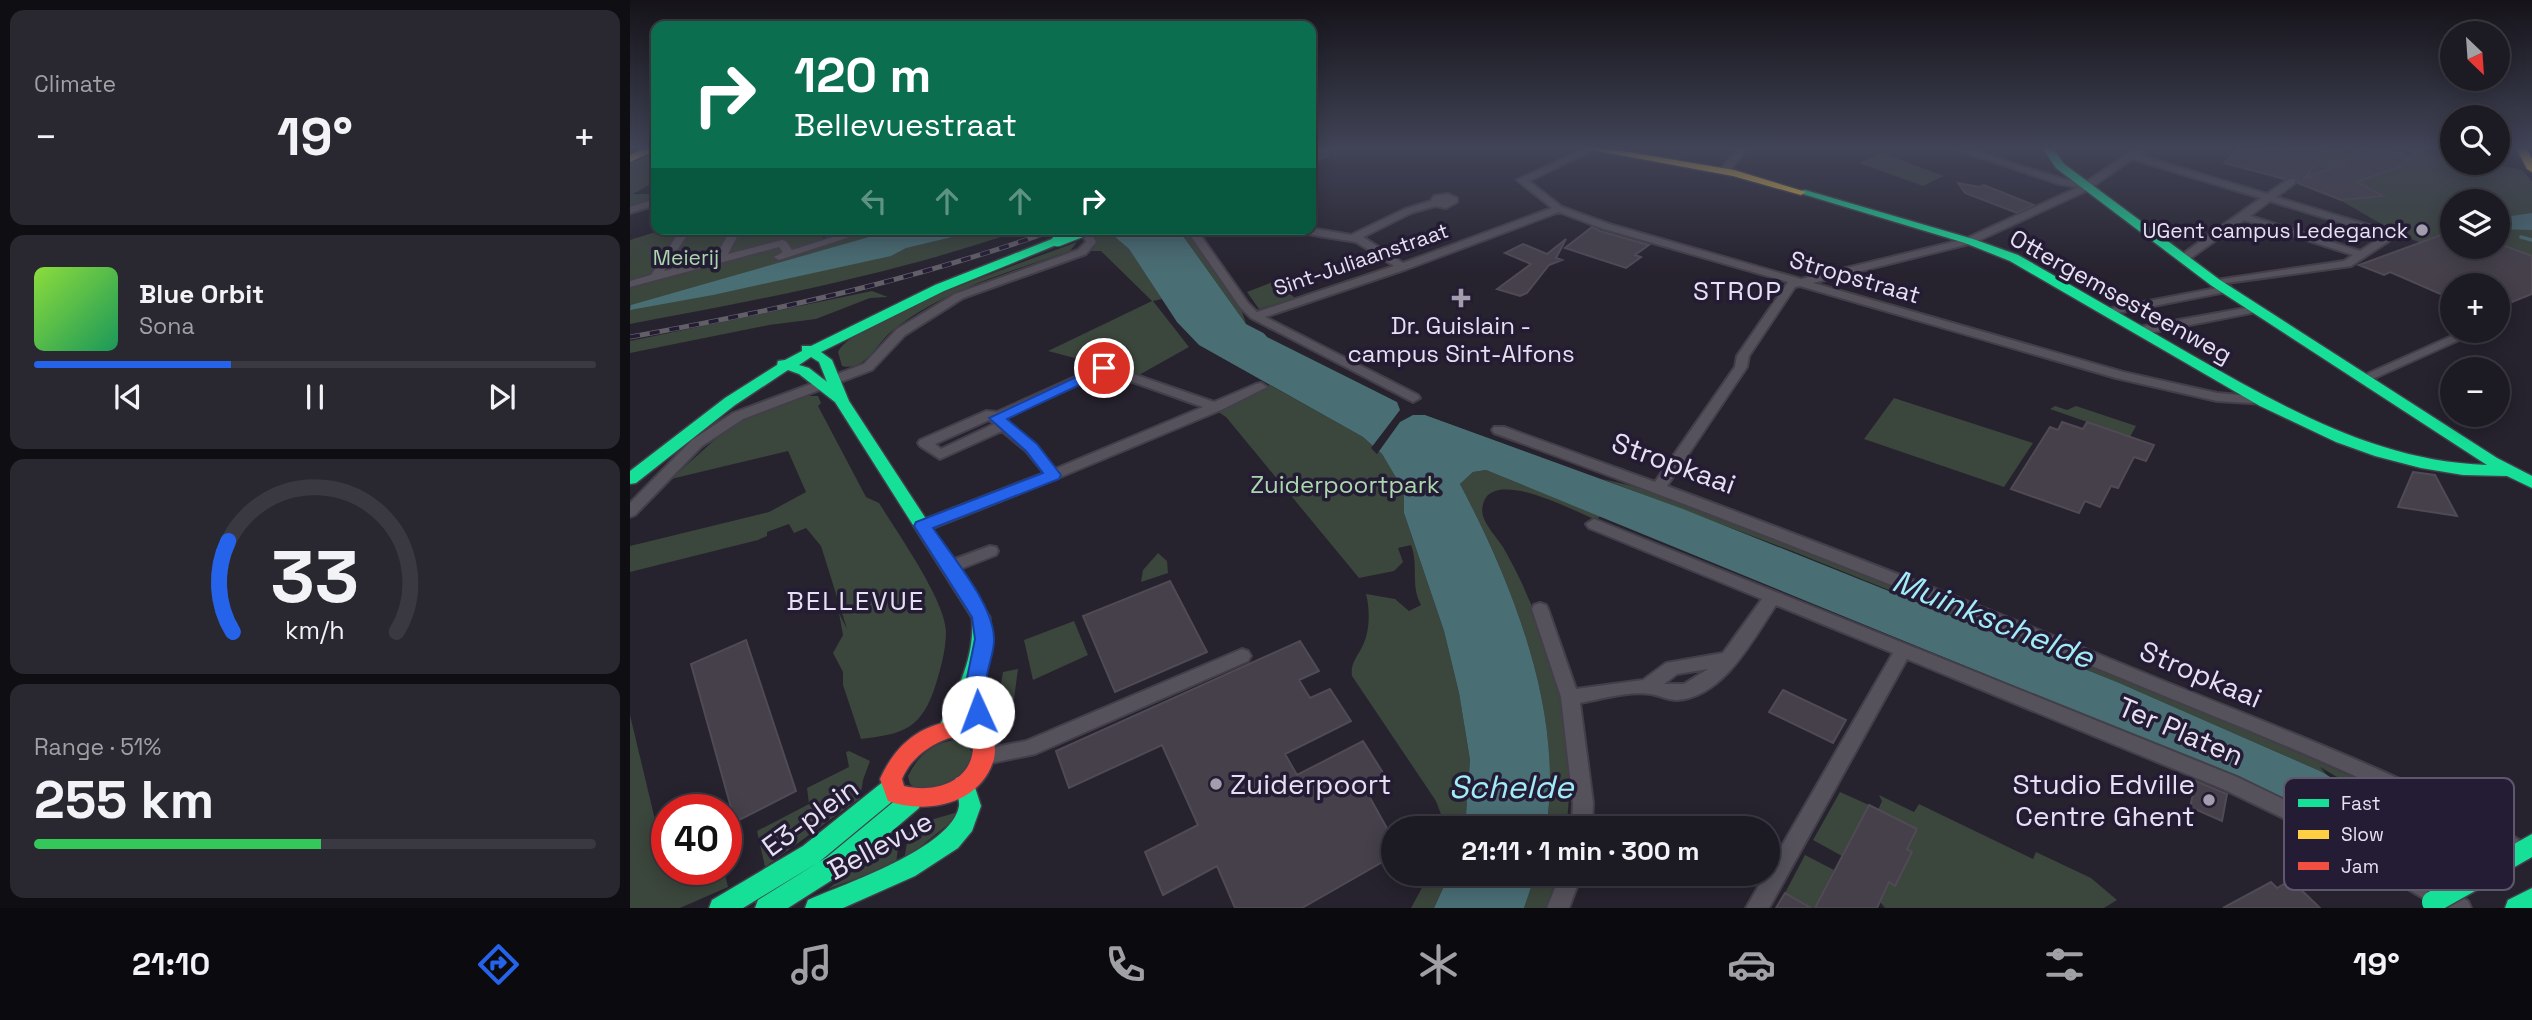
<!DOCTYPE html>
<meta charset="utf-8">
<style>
:root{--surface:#1c1a22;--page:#29272f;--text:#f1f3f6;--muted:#a0a1a5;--line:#3a3840;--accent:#2563eb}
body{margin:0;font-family:"Space Grotesk",sans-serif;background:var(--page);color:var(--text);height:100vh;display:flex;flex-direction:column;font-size:26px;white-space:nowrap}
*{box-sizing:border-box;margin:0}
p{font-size:23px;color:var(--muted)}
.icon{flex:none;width:38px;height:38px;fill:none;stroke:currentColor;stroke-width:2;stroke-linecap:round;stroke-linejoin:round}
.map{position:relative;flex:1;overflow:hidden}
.side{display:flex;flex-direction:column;gap:10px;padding:10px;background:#0f0e13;width:630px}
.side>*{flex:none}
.banner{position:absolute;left:21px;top:21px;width:665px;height:214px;border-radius:14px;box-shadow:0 4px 18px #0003,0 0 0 2px var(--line);background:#0b6e4f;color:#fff;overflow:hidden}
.needle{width:46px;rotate:155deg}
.buttons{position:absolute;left:1810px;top:21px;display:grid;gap:14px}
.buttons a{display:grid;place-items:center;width:70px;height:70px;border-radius:50%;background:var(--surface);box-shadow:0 4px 18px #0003,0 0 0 2px var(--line);font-size:35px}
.speed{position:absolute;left:21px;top:794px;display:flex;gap:14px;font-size:35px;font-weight:700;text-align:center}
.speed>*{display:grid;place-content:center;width:91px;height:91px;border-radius:50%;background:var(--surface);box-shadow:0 4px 18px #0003,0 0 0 2px var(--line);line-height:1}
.speed .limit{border:10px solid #d22;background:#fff;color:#111}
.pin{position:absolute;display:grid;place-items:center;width:60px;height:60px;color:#fff;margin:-30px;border:4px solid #fff;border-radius:50%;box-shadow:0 2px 7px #0007}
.me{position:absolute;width:77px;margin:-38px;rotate:358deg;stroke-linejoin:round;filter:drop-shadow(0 0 5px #0008)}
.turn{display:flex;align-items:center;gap:24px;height:147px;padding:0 28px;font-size:32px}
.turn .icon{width:91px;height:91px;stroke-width:2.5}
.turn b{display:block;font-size:49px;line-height:60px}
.lanes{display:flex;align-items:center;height:66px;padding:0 28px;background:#0003;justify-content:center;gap:35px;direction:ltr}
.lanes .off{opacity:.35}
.big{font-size:52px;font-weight:600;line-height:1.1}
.side .widget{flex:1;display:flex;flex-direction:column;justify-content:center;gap:10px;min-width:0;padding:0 24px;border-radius:14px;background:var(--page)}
.side .dial{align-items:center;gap:0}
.dial svg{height:182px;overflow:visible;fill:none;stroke:var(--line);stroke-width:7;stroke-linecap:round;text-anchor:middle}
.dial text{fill:var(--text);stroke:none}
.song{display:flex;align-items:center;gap:21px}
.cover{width:84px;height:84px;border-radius:10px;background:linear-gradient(135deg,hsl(90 70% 55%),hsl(150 70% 35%))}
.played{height:7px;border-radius:4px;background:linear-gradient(90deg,var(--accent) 35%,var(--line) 35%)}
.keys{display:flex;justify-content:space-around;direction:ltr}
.heat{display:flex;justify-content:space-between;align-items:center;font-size:38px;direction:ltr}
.charge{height:10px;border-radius:5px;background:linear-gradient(90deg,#34c759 51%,var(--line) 0)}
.trip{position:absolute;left:751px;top:816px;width:399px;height:70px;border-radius:35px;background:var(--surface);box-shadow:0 4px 18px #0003,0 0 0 2px var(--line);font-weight:600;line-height:70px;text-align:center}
.tab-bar{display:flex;height:112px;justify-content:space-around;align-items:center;background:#0b0a0e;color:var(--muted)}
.tab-bar .icon{width:49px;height:49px}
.tab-bar .selected{color:var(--accent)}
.tab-bar b{font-size:32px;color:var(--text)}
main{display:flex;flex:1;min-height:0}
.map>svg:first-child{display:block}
</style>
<main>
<section class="side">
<div class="widget"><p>Climate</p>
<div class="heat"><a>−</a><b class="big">19°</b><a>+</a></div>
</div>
<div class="widget">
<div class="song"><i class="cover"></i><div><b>Blue Orbit</b><p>Sona</p></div></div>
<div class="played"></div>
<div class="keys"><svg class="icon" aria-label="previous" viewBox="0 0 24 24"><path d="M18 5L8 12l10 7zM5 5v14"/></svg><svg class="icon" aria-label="pause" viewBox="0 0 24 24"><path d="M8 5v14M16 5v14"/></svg><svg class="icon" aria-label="next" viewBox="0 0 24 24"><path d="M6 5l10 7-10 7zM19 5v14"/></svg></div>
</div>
<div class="widget dial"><svg viewBox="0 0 100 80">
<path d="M14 69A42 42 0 1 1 86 69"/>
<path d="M14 69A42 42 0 0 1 12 29" stroke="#2563eb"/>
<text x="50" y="56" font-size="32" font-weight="700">33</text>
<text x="50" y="72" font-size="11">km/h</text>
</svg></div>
<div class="widget"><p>Range · 51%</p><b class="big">255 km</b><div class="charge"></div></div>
</section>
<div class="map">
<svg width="1902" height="908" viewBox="0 0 1902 908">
<rect width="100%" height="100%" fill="#26222e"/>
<!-- green -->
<path fill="#3b463c" d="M1612 147H1693L1722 154 1727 147H1733L1780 156 1782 149 1822 156V163H1858L1892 170 1902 181V256L1867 243V201H1822V232L1791 243 1767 233 1696 192 1594 163Z
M26 150V181L3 194H26V199L0 207V163Z
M1252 153 1314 176 1293 186 1229 163Z
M35 229H199L190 242 165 249 168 253 249 229H394C266 274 134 299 0 324V240Z
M548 229H555C574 255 610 296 616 324Z
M479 231 499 249 532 299 523 301 559 347 509 375 418 351 522 301 471 251H461L466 235Z
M447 242 440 251C379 272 313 290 262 331 246 344 235 372 212 366L208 352C223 320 406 258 447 242Z
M645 281 665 298 629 309 617 292Z
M242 291 258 297 240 298 186 319 139 325 0 353V341Z
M640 385 733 437 752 454 774 491V513L814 631 829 693 840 760 835 828H816L806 801 722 676C720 663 728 656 733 645 740 631 740 609 736 594L765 599 779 611 791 605C780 584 789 566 781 545L768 548 773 562 764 571 729 578 596 417 585 410Z
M171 396H188L191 403 188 406 236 497 249 503C267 532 315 600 316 631 316 650 311 667 306 684 292 728 275 734 231 739L213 685V672L203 653 213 635 209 613 217 629 191 546 176 528 164 533 159 524 137 532V536L128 540 0 572V546L139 512 176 492 158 451 41 479 100 426Z
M1264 398 1403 443 1374 487 1234 439Z
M1425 406 1437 410 1446 406 1506 426 1500 437 1420 409Z
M856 470 970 516 967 520C943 511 878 475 857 496 853 501 851 509 853 516 856 526 867 538 873 547 882 563 890 578 897 595 928 662 947 755 936 828H916C935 715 883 584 830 484L843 472Z
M972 479C1068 499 1160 543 1250 579 1437 653 1622 732 1805 813L1826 826 1835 844 1830 847 1690 771 1487 682 1162 551Z
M528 553 537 561 538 573 511 582 513 570Z
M444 621 458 655 403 680 394 640Z
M388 669 384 699 377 719 366 712 373 672Z
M0 715 37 870H94L98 887 50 908H0Z
M323 740C354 744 342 774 321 782 311 786 298 787 287 789L280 784 278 776C288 756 300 745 323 740Z
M219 751 240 761 233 780 230 798 135 867 127 831 179 804 177 788 219 767 216 752Z
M1210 792 1239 805 1212 856 1183 840Z
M1249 795 1284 812 1289 804 1403 859 1406 852 1461 878 1487 900 1474 908H1255L1250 902 1259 882 1266 885 1282 852 1277 849 1287 830 1248 810 1252 801Z
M328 812 326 818 274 860 280 826Z
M270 832 266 864 198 889Z
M1175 855 1204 870 1185 908H1178L1155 893Z
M800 873H820L804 908H781Z
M906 873H928L916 908H894Z"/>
<!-- water -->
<path fill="#496e74" d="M1902 213V230L1867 229V218Z
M267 229H332L322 237 276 248 261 256 83 295 0 310 1 305Z
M548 229 616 324 787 412 1053 509 1487 682 1690 771 1902 886 1848 908 1772 864 1766 854 1688 810 1686 814 1677 809 1673 811 1570 762 856 470 843 472 830 484C883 584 935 715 916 828H835L840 760 829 693 814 631 774 513V491L752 454 733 437 569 345 547 322 499 249 477 230Z
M820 873H906L894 908H804Z"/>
<!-- pier -->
<path fill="#26222e" d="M632 331 788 409 972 476 954 472 796 415H783L770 422 747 454 741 448 770 410 767 402 637 337Z
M1690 767 1828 848 1834 845 1902 882V908H1841L1781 874 1821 852 1697 775Z"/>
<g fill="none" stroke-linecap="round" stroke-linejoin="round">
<!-- stream -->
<path stroke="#496e74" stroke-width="3.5" d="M1867 230 1876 232
M1891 237 1902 240"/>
</g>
<!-- building -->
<path fill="#45404a" stroke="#504a54" stroke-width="2" d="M1612 147 1696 149 1675 178 1716 163 1727 147 1773 154V159L1772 166 1727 182 1753 196 1711 200 1670 184 1665 176 1655 179 1594 163Z
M1328 183 1350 187 1354 185 1404 205 1387 213 1335 193Z
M962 227 970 231 1019 245 1005 255 1011 257 996 268 935 248Z
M1822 231V247H1867V243L1902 256V294L1867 308V285H1822V299L1760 272 1754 275 1729 265Z
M936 239 926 258 932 260 919 265 897 293 890 296 867 289 901 264 875 253 893 244 917 254Z
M1432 422 1453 429 1457 422 1524 445 1516 461 1504 457 1488 488 1481 486 1470 507 1455 501 1449 513 1381 489 1420 427 1428 430Z
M1783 472 1805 475 1827 516 1768 507Z
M540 581 577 652 485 692 453 616Z
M116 640 166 791 105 822 61 664Z
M670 641 689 671 669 680 680 698 700 689 721 721 655 754 667 775 733 741 755 776 734 787 763 839V856L672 908H605L587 866 533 895 515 852 568 825 532 745 439 788 426 751Z
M1153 690 1216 720 1203 743 1139 712Z
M1566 781 1597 794 1592 821 1560 807Z
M1239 805 1287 829 1277 849 1282 852 1265 886 1259 882 1247 908H1185Z
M1661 880 1690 908H1593L1641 882 1647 888Z
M1155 893 1181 908H1146Z"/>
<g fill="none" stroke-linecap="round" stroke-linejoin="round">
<!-- street casing -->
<g stroke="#433f4a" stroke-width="4">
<path id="street" d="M694 147 702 148 696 157 681 163V157L690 153Z
M958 147H969L899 181 932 207 979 224 1171 279 1335 239 1449 187 1429 184 1319 147H1332L1433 179 1456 182 1508 147H1518L1508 155 1637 194 1659 179H1665V183L1646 197 1765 233V237L1721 266 1582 285 1580 283 1586 280 1714 261 1723 255 1614 220 1558 260H1550V256L1631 198 1502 159 1456 191 1343 243 1183 283 1493 372 1587 393 1631 397 1636 398 1638 401 1636 404 1587 401 1486 378 1170 286 1165 287 1119 356 1117 367 1037 486C1205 548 1371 614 1536 682 1659 732 1783 778 1898 845L1901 852 1898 859 1891 861 1884 859C1763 785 1631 736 1501 682 1290 595 1078 511 864 433L862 430 864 427H874L1025 482 1105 367 1107 356 1158 282 971 228 929 212 777 269 635 317 788 395 790 398 783 402 621 318 610 307 556 229H566L618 303 627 312 764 266 726 242 665 232 660 229 681 228 721 235 775 209 801 201 804 196 818 194 827 198V202L816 208 805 206 781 213 733 237 773 263 922 208 887 180ZM1640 201 1753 236 1730 251 1620 216Z
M1109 147H1118L1098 173H1092L1090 171Z
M26 199V205L0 213V207Z
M51 229H61L34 271 85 258 101 229H111L98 254 152 240 156 241 162 250 228 229H244L149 260 144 257 153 252 149 247 0 287V281L21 275Z
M446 229H458L466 242 456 254 333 298 275 335 242 370 113 419 72 446 5 515 0 517V503L62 440 103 413 234 364 267 329 325 294 448 250 456 242 453 235Z
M1597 286 1601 287V291L1477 315 1471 312 1477 309Z
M1627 306 1633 309 1631 311 1509 335 1503 331 1509 327Z
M1833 331H1849L1738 381 1734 382 1728 378Z
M474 364 584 402 626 384 631 383 637 387 591 410 428 478 298 530H288L285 526 288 522 414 473 396 451 372 431 310 459 290 446 288 443 290 440 356 411 367 412ZM475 372 573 407 425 469 406 445 374 419ZM359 420 364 424 311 449 305 444Z
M964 519 1607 777 1692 818 1838 901 1841 908H1810L1678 830 1593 789 1277 659 1139 908H1116L1263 653 1146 605C1123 639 1094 697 1047 700 1037 700 1029 695 1020 694 998 691 972 699 950 703L963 803 962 828H942L943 803 931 697 902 609 904 605 910 603 916 605 918 609 946 689 1013 680 1036 663 1093 653 1132 599 959 528 956 524ZM1078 669 1054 684H1034L1047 674Z
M360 546 366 547 368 551 366 555 320 573 314 571 312 567 314 563Z
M612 649 618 651 621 656 618 661 405 754 356 764 349 762 346 756 349 750 396 741Z
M931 873H952L939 908H917Z"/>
</g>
<!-- fast casing -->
<g stroke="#433f4a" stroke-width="3">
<path id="fast" d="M691 147H707L681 156V150Z
M1412 147H1422L1434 164 1590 280 1867 458 1902 476V488L1877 476 1833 475 1791 468 1745 456 1706 442 1630 406 1380 261 1335 243 1166 192 1175 190 1343 239 1388 255C1446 288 1503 321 1560 354 1653 407 1748 462 1857 465L1582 286 1426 168Z
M427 237 431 239V243L314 291 191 352 202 360 219 401 360 617C365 662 345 696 325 735L318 738 311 735 308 729C326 692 345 660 342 618L205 402 169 374 158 370 105 405 6 483 0 484V471L95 398 147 365 148 361 155 360 172 351V346H181L305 285ZM181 357 189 362 197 382 179 368 169 365Z
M334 775 342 778 351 806 342 831 328 848 285 876 213 908H175L178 900C214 884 322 848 329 806 330 799 325 791 323 785L326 778Z
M262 778 270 781 273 788 270 795 189 862 113 908H79L82 900 173 846 254 781Z
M281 791 289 794 292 801 289 808 213 873 158 908H125L128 900 197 857 273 794Z
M1902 834V857L1867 877 1859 874 1855 866 1859 858Z
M1902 888V908H1875L1878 900Z"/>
</g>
<!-- slow casing -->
<g stroke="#433f4a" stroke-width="3">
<path id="slow" d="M16 147H26V150L0 162V155Z
M946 147H969L1104 170 1176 192 1171 195 1103 176Z
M1886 147H1896L1902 159V172L1897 169Z"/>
</g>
<!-- jam casing -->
<g stroke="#433f4a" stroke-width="3">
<path id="jam" d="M347 670 354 672 361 696 358 729C365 736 366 749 364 759 351 804 297 815 258 801L250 779C267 741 296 720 338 720L341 696 337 678 340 672ZM319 738H337L343 741C346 780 307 794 274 786L272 779C281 758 298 746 319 738Z"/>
</g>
<!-- street -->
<use href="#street" fill="#56525c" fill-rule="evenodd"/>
<!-- fast -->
<use href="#fast" fill="#16e098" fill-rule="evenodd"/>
<!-- slow -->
<use href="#slow" fill="#ffcf43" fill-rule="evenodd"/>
<!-- jam -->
<use href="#jam" fill="#f24e42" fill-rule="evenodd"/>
<!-- rail casing -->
<g stroke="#625f69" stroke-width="5">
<path id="rail" d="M0 337C145 311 288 279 427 229"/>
</g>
<!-- rail -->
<use href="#rail" stroke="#241c34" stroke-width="3.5" stroke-dasharray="10" stroke-linecap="butt"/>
<!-- fast-bridge-far1 casing -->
<g stroke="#433f4a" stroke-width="14" stroke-linecap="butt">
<path id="fast-bridge-far1" d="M427 241 458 229"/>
</g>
<!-- fast-bridge casing -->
<g stroke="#433f4a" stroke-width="25" stroke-linecap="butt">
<path id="fast-bridge" d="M1803 902 1867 866"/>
</g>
<!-- fast-bridge-far1 -->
<use href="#fast-bridge-far1" stroke="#16e098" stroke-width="11"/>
<!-- fast-bridge -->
<use href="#fast-bridge" stroke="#16e098" stroke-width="22"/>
</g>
<!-- sky -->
<linearGradient id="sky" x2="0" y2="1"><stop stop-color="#151319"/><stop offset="0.54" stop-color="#414457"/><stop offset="1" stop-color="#414457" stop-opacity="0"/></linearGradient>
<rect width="1902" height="274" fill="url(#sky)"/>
<!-- route -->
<path fill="#2563eb" stroke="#184099" stroke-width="2" d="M474 364 479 365V371L377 419 407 444 431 475 429 479 303 528C322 556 363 604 364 638 365 650 359 663 357 675 356 691 364 702 355 718L348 721 341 718 337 678 345 639 342 617 284 526 286 522 413 473 396 451 359 418Z"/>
<!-- markers -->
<g fill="#a39ead" stroke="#241c34" stroke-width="2.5">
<circle cx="1792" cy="230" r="7"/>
<path d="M827.5 287.5h7v7h7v7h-7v7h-7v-7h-7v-7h7z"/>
<circle cx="586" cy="784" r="7"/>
<circle cx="1579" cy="800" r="7"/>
</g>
<g text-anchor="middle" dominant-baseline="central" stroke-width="7" stroke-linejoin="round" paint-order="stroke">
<!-- far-poi labels -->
<g font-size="21" fill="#e6e1f1" stroke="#241c34" text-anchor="end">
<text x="1778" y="230">UGent campus Ledeganck</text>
</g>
<!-- far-park labels -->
<g font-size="21" fill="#abd7ac" stroke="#241c34">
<text x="56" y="257">Meierij</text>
</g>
<!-- far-street labels -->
<g font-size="21" fill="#e6e1f1" stroke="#241c34">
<text transform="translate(731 259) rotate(-19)">Sint-Juliaanstraat</text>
</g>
<!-- street labels -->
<g font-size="24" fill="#e6e1f1" stroke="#241c34">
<text transform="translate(1225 277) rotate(16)">Stropstraat</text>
<text transform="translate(1491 296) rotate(29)">Ottergemsesteenweg</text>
</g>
<!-- poi labels -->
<g font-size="24" fill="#e6e1f1" stroke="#241c34">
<text x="831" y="325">Dr. Guislain -<tspan x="831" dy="28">campus Sint-Alfons</tspan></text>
</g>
<!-- park labels -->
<g font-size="24" fill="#abd7ac" stroke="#241c34">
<text x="715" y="484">Zuiderpoortpark</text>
</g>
<!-- neighbourhood labels -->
<g font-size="26" letter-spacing="2" fill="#e6e1f1" stroke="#241c34">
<text x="1108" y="291">STROP</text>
<text x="226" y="601">BELLEVUE</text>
</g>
<!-- near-street labels -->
<g font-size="28" fill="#e6e1f1" stroke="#241c34">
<text transform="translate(1044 463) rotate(20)">Stropkaai</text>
<text transform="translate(1571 674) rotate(23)">Stropkaai</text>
<text transform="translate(1551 731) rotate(23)">Ter Platen</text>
<text transform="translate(180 817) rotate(-36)">E3-plein</text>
<text transform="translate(250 845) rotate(-28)">Bellevue</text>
</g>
<!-- near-poi labels -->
<g font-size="28" fill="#e6e1f1" stroke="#241c34" text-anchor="start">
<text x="600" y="784">Zuiderpoort</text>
<text x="1565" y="784" text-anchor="end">Studio Edville<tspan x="1565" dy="32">Centre Ghent</tspan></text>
</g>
<!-- near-water labels -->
<g font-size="32" font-style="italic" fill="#a1ecf7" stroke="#241c34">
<text transform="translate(1363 619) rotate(22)">Muinkschelde</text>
<text x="881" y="787">Schelde</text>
</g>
</g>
<!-- legend -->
<rect x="1654" y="778" width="230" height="112" rx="10" fill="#241c34" stroke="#5e576d" stroke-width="2"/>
<rect x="1668" y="799" width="31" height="8" fill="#16e098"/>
<rect x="1668" y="830" width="31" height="9" fill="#ffcf43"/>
<rect x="1668" y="862" width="31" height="8" fill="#f24e42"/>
<g font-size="19" fill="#e6e1f1">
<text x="1711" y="810">Fast</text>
<text x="1711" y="841">Slow</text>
<text x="1711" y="873">Jam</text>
</g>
</svg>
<div class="buttons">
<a><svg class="needle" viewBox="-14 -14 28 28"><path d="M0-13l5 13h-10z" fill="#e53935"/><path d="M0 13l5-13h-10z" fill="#a0a1a5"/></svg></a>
<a><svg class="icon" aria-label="search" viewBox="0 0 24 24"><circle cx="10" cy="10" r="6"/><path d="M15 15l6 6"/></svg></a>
<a><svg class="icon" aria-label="layers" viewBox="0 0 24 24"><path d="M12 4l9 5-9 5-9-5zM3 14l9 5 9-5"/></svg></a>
<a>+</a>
<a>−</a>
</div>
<div class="speed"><div class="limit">40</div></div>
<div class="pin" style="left:474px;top:368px;background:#d93025"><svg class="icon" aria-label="arrive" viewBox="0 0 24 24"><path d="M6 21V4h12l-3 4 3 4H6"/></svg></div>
<svg class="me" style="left:348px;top:712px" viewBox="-20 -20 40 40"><circle r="19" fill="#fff"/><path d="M0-13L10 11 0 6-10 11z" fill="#2563eb"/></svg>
<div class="trip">21:11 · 1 min · 300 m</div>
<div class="banner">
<div class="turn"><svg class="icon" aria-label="right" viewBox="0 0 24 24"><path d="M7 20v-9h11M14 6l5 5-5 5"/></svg><div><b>120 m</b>Bellevuestraat</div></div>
<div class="lanes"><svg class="icon off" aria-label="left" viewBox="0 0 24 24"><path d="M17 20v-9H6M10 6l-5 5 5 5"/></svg><svg class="icon off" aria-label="ahead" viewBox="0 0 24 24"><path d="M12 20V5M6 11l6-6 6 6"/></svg><svg class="icon off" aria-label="ahead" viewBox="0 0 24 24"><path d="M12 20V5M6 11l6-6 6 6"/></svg><svg class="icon" aria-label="right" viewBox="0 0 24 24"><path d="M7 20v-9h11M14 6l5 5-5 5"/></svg></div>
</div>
</div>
</main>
<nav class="tab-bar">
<b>21:10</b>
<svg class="icon selected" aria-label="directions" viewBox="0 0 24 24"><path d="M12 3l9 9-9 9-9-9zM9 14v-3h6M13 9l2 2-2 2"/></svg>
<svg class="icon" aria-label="music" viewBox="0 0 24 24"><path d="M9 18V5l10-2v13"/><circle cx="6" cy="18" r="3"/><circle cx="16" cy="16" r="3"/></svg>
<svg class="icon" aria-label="phone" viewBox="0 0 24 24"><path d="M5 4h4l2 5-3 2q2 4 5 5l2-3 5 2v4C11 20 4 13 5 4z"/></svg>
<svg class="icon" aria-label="climate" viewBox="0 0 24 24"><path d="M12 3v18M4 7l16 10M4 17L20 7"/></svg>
<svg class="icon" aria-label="car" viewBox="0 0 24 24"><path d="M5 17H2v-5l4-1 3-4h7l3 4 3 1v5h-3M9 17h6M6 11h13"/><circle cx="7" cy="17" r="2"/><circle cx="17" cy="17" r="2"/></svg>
<svg class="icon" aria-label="filters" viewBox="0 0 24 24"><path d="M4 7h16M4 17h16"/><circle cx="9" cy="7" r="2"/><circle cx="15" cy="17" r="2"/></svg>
<b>19°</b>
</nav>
